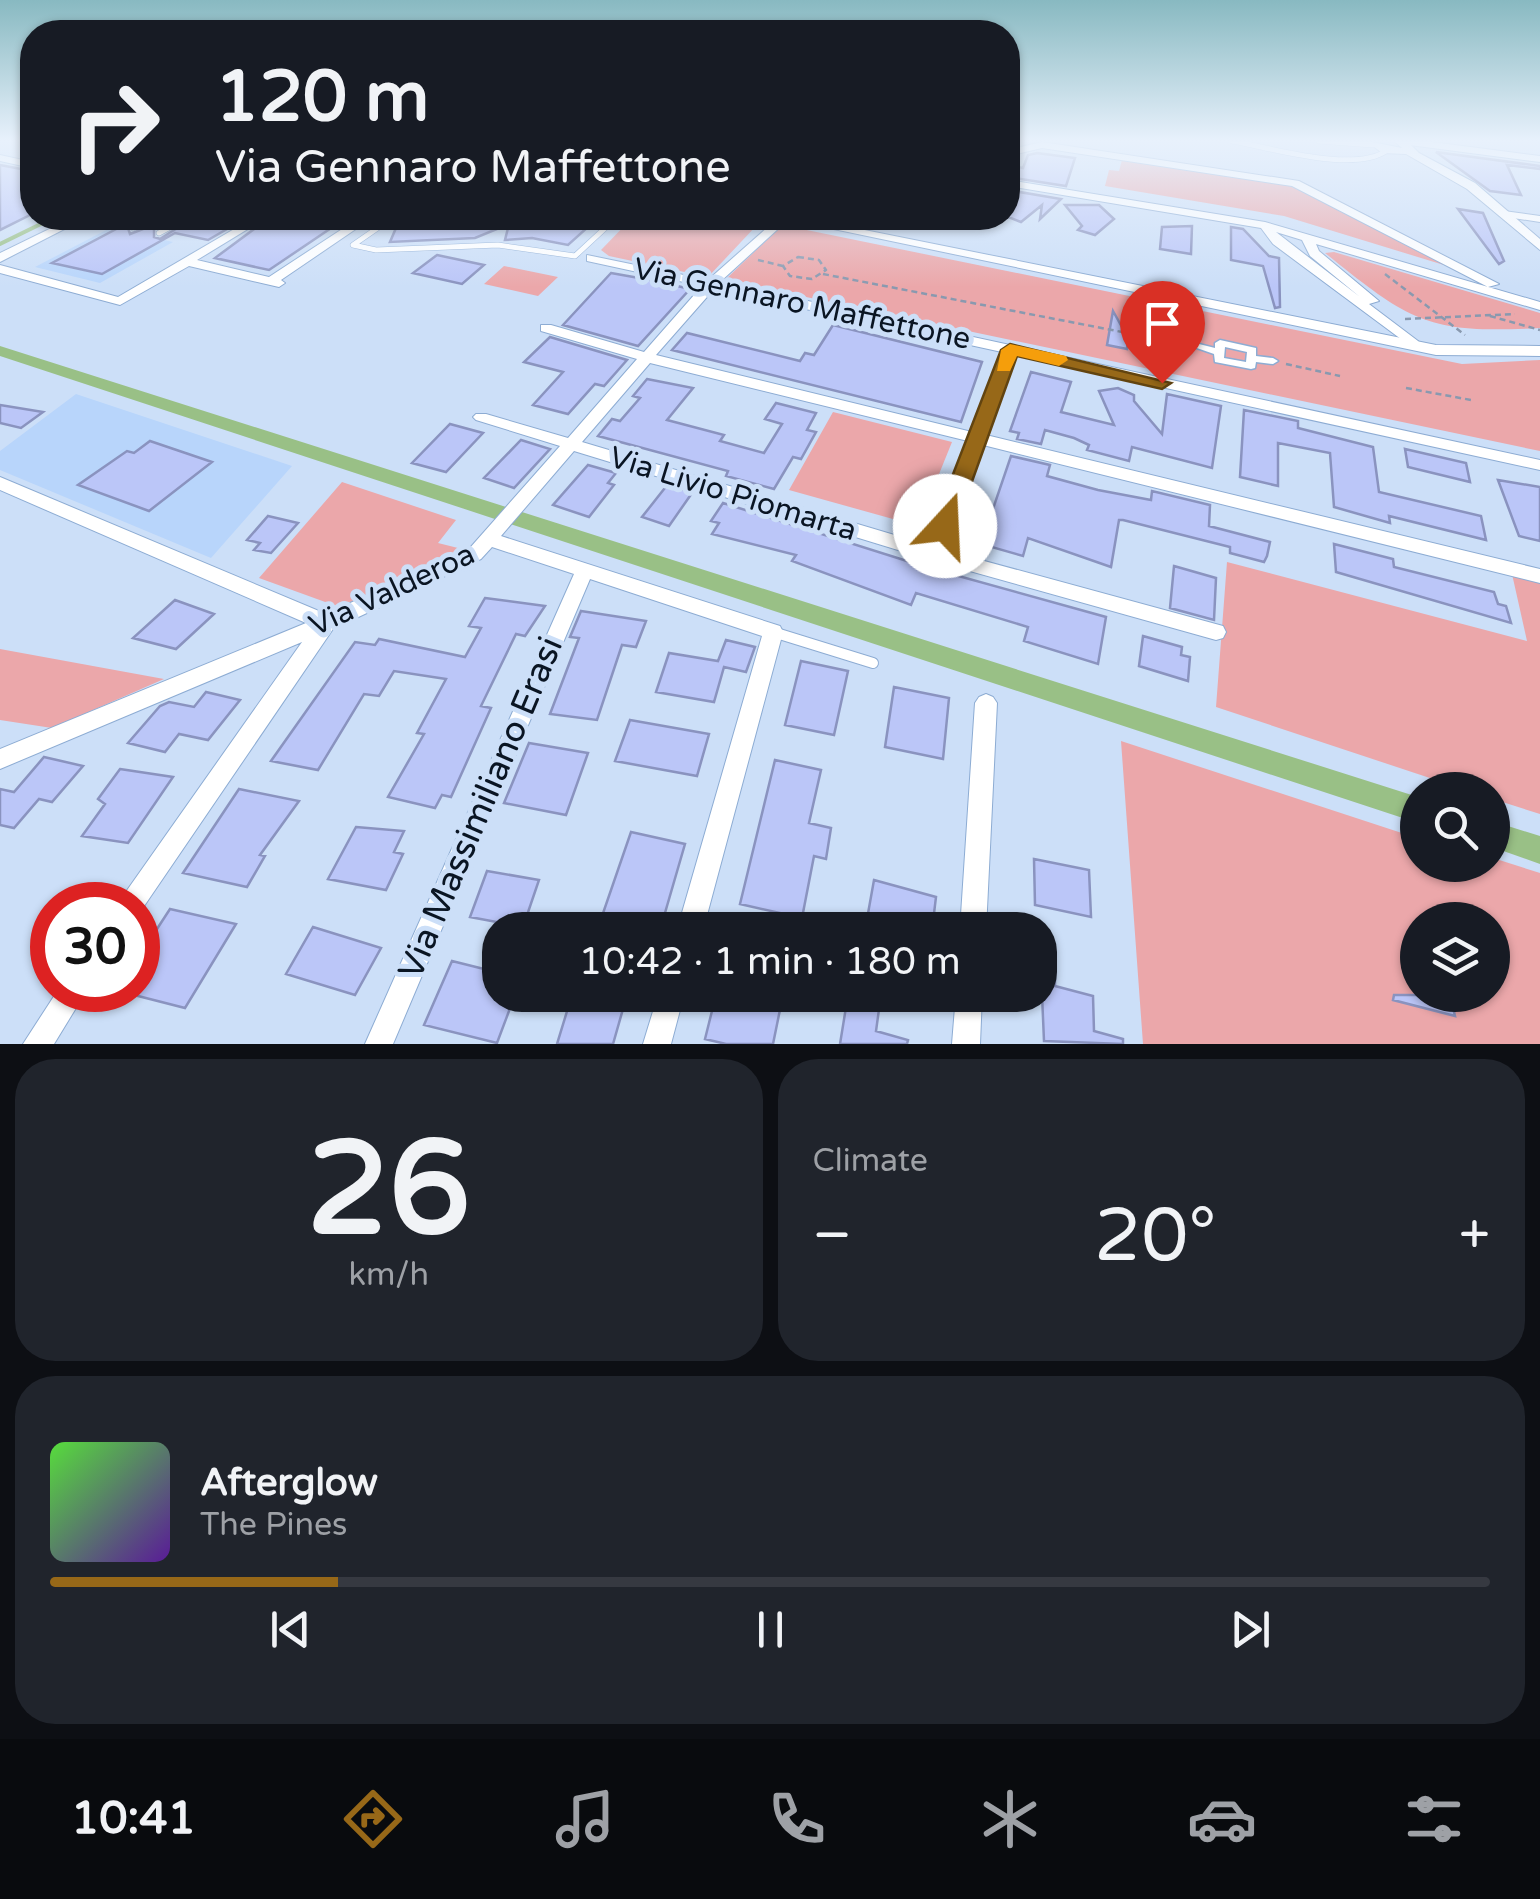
<!DOCTYPE html>
<meta charset="utf-8">
<style>
:root{--surface:#171b24;--page:#20242c;--text:#f1f3f6;--muted:#9ea1a6;--line:#363941;--accent:#976818}
body{margin:0;font-family:"Varela Round",sans-serif;background:var(--page);color:var(--text);height:100vh;display:flex;flex-direction:column;font-size:38px;white-space:nowrap}
*{box-sizing:border-box;margin:0}
p{font-size:32px;color:var(--muted)}
.icon{flex:none;width:55px;height:55px;fill:none;stroke:currentColor;stroke-width:2;stroke-linecap:round;stroke-linejoin:round}
.map{position:relative;height:1044px;overflow:hidden}
.panel{display:flex;flex-direction:column;gap:15px;padding:15px;background:#0d0f14;flex:1}
.panel>*{flex:none}
.guide{position:absolute;left:20px;top:20px;width:1000px;height:210px;border-radius:40px;box-shadow:0 2px 8px #0004;background:#171b24;color:var(--text);overflow:hidden}
.tools{position:absolute;left:1400px;top:772px;display:grid;gap:20px}
.tools a{display:grid;place-items:center;width:110px;height:110px;border-radius:50%;background:var(--surface);box-shadow:0 2px 8px #0004;font-size:50px}
.speed{position:absolute;left:30px;top:882px;display:flex;gap:20px;font-size:50px;font-weight:700;text-align:center}
.speed>*{display:grid;place-content:center;width:130px;height:130px;border-radius:50%;background:var(--surface);box-shadow:0 2px 8px #0004;line-height:1}
.speed .limit{border:15px solid #d22;background:#fff;color:#111}
.pin{position:absolute;display:grid;place-items:center;width:85px;height:85px;color:#fff;margin:-102px -42px;border-radius:50% 50% 50% 0;rotate:-45deg;box-shadow:0 0 10px #0007}
.pin .icon{rotate:45deg}
.me{position:absolute;width:110px;margin:-55px;rotate:20deg;stroke-linejoin:round;filter:drop-shadow(0 0 8px #0008)}
.turn{display:flex;align-items:center;gap:35px;height:210px;padding:0 30px;font-size:45px}
.turn .icon{width:130px;height:130px;stroke-width:2.5}
.turn b{display:block;font-size:70px;line-height:85px}
.big{font-size:75px;font-weight:600;line-height:1.1}
.panel .card{flex:1;display:flex;flex-direction:column;justify-content:center;gap:15px;min-width:0;padding:0 35px;border-radius:40px;background:var(--page)}
.panel .dial{align-items:center;gap:0}
.dial b{font-size:130px;line-height:1}
.song{display:flex;align-items:center;gap:30px}
.cover{width:120px;height:120px;border-radius:15px;background:linear-gradient(135deg,hsl(110 70% 55%),hsl(270 70% 35%))}
.played{height:10px;border-radius:5px;background:linear-gradient(90deg,var(--accent) 20%,var(--line) 20%)}
.keys{display:flex;justify-content:space-around;direction:ltr}
.heat{display:flex;justify-content:space-between;align-items:center;font-size:55px;direction:ltr}
.panel .tiles{flex:1;display:grid;gap:15px;grid-template-columns:1fr 1fr}
.card:last-child{grid-column:span 2}
.trip{position:absolute;left:482px;top:912px;width:575px;height:100px;border-radius:40px;background:var(--surface);box-shadow:0 2px 8px #0004;font-weight:600;line-height:100px;text-align:center}
.tab-bar{display:flex;height:160px;justify-content:space-around;align-items:center;background:#090b0e;color:var(--muted)}
.tab-bar .icon{width:70px;height:70px}
.tab-bar .selected{color:var(--accent)}
.tab-bar b{font-size:45px;color:var(--text)}
.map>svg:first-child{display:block}
</style>
<div class="map">
<svg width="1540" height="1044" viewBox="0 0 1540 1044">
<rect width="100%" height="100%" fill="#ccdff8"/>
<!-- built -->
<path fill="#b8d5fb" d="M110 228 173 242 100 283 35 267Z
M76 394 292 466 211 558 0 470V451Z"/>
<!-- green -->
<path fill="#eba7aa" fill-rule="evenodd" d="M1122 160 1278 182 1306 192 1457 269 1284 216 1105 186 1109 170 1119 171Z
M632 218H746L757 225 708 277 609 256 601 250Z
M792 227 1462 364 1540 360V451L725 280 777 230Z
M1334 252 1540 313V328C1427 334 1411 322 1325 253Z
M504 266 558 277 538 296 484 284Z
M833 412 952 442 918 526 789 490Z
M342 482 456 520 438 543 462 549 456 557 339 607 259 578Z
M1227 562 1527 641 1512 574 1540 581V814L1493 799 1492 790H1466L1216 707Z
M0 649 164 679 52 728 0 720Z
M1121 741 1417 838 1418 865H1492L1493 858 1540 873V1044H1143ZM1418 920H1492V995H1418Z"/>
<g fill="none" stroke-linecap="round" stroke-linejoin="round">
<!-- stream -->
<path stroke="#99c086" stroke-width="4" d="M0 244 53 218"/>
<!-- canal -->
<path fill="#99c086" fill-rule="evenodd" d="M0 346 1418 797V823L0 356Z
M1492 821 1540 836V864L1492 847Z"/>
</g>
<!-- building -->
<path fill="#bbc6f8" stroke="#8a93bf" stroke-width="2.5" d="M1436 152 1540 166V169L1507 165 1521 195 1490 191Z
M1037 153 1075 158 1066 186 1008 177V165L1023 168 1028 155Z
M0 165 32 171V214L0 230Z
M1008 190 1061 199 1040 219 1042 205 1021 222 1008 217Z
M1065 205H1099L1114 219 1095 235 1078 230 1082 226Z
M1458 209 1483 213 1504 261 1499 264Z
M137 218 127 225 130 234 156 224 159 218H175L154 229V237L160 239 193 218H246L208 240 175 233 102 274 52 263Z
M269 218H346L269 270 215 258Z
M474 218H598L568 245 532 238 505 240 509 224 475 238 390 242 399 221Z
M1192 226 1191 254 1160 249 1162 227Z
M1231 227 1243 229 1269 256 1279 258 1280 307 1275 308 1263 266 1231 260Z
M437 255 484 265 462 284 413 273Z
M611 273 656 281 690 289 638 346 563 325Z
M1113 311 1128 338 1127 349 1107 345Z
M833 325 982 362 961 422 672 350 687 333 800 361 805 353 814 355Z
M550 337 627 360 604 386 595 384 568 414 533 405 563 372 524 362Z
M1031 372 1071 382 1061 412 1114 425 1099 391 1118 388 1134 395V401L1162 434 1167 394 1221 406 1212 468 1132 447 1129 461 1087 450 1089 445 1074 438 1045 430 1041 444 1017 439 1019 433 1010 431Z
M647 379 693 388 667 420 724 435 720 441 764 453 782 424 765 419 776 403 816 413 807 430 816 432 801 459 793 457 774 489 726 476 728 471 598 436 612 419 620 421 640 398 633 396Z
M0 405 43 412 21 428 0 423Z
M1244 410 1298 421V428L1373 447 1379 492 1481 516 1486 540 1389 516 1390 523 1334 507 1330 453 1278 443V486L1240 477Z
M450 424 483 433 446 472 412 463Z
M521 440 550 449 514 488 484 478Z
M150 441 212 462 149 511 78 485 127 451 134 453Z
M1405 449 1466 463 1470 482 1408 467Z
M1011 456 1050 465 1047 476 1098 490 1151 500 1152 491 1210 505 1209 526 1270 542 1267 556 1264 562 1230 553V547L1123 520H1119L1111 567 1028 538 1023 556 981 544Z
M588 465 616 473 608 483 614 485 589 517 553 505Z
M1498 480 1540 487V541L1519 536Z
M668 484 692 493 669 526 642 517Z
M723 503 926 567 1106 617 1098 664 1024 641 1028 627 916 593 911 605 792 561 796 555 712 534 719 523 711 521Z
M268 516 298 523 271 553 254 550 260 543 247 540Z
M1334 544 1393 559 1394 567 1494 592 1498 604 1506 606 1511 623 1336 572Z
M1174 566 1216 578 1214 620 1170 608Z
M485 598 545 606 525 636 516 634 481 706 491 708 451 797 442 795 435 808 388 797 424 734 417 733 446 679 394 671 379 696 364 694 318 770 271 761 355 642 375 645 379 639 465 657 481 628 469 626Z
M175 600 214 614 176 649 133 638Z
M581 611 646 621 636 647 622 645 597 720 550 714 579 638 570 637Z
M1143 636 1182 647 1181 655 1190 657 1188 681 1139 666Z
M726 640 755 647 746 672 724 667 714 702 656 692 669 653 718 661Z
M801 661 848 671 834 735 785 725Z
M894 687 949 698 943 759 885 747Z
M206 692 240 700 208 740 179 734 165 752 128 743 160 706 169 702 194 707Z
M630 720 709 734 697 776 615 761Z
M529 743 588 753 566 815 504 803Z
M44 757 83 766 52 802 39 799 14 828 0 825V789L14 792Z
M775 760 821 770 809 823 831 828 826 859 814 856 802 918 740 904Z
M120 769 173 777 128 843 82 836 105 804 98 799Z
M239 789 299 801 260 855 265 856 247 887 183 873Z
M356 827 404 831 394 852 403 854 386 890 328 879Z
M631 832 685 844 660 930 601 919Z
M1034 859 1089 870 1091 917 1035 905Z
M487 871 539 880 523 927 470 917Z
M874 880 936 897 932 930H906L867 919Z
M170 909 236 924 185 1008 138 996V958Z
M313 927 381 948 355 995 286 974Z
M1040 948 1055 951V986L1093 996 1094 1031 1123 1039V1044L1044 1041Z
M452 961 500 973V995H515L497 1043 424 1025Z
M572 995H627L613 1044H557Z
M716 995H783L773 1044H726L705 1039Z
M848 995H881L876 1031 908 1040 907 1044H840Z
M1394 995H1450L1455 1016 1393 1000Z"/>
<g fill="none" stroke-linecap="round" stroke-linejoin="round">
<!-- service-far1 casing -->
<g stroke="#8dacd3" stroke-width="6">
<path id="service-far1" d="M1232 141C1272 148 1353 173 1386 151
M1319 141 1373 145
M392 218 353 245 376 250 498 245 575 256 616 218
M133 228 153 218
M159 233 187 218"/>
</g>
<!-- service casing -->
<g stroke="#8dacd3" stroke-width="12">
<path id="service" d="M773 632 873 663"/>
</g>
<!-- pedestrian casing -->
<g stroke="#8dacd3" stroke-width="3">
<path id="pedestrian" d="M1220 340 1256 348V356L1273 358 1278 361 1273 364 1256 362 1255 368 1251 369 1215 362 1214 354 1194 347 1199 344 1215 348V343ZM1225 347 1247 352 1246 362 1224 358Z"/>
</g>
<!-- minor casing -->
<g stroke="#8dacd3" stroke-width="2">
<path id="minor" d="M1397 141H1424L1540 156V162L1402 144Z
M1042 142 1299 181 1499 284 1488 287 1292 186 1042 148 1008 156V150Z
M0 155 32 162V168L0 161Z
M1008 180 1265 222 1540 302V310L1316 244 1319 251 1379 301 1369 304 1418 341 1420 344 1413 348 1273 244 1261 228 1008 186ZM1276 232 1302 240 1310 256 1360 297Z
M1504 211 1540 216V222L1500 216 1498 214Z
M72 218H86L0 262V253Z
M253 218H266L197 260 269 277 359 218H372L281 280 285 283 279 287 189 266 120 305 0 273V265L118 297Z
M778 218H790L720 282 1540 460V470L1015 355 986 435 1540 569V583L983 445 944 550 1223 626 1226 632 1223 638 1216 640 934 561 574 451 501 536 780 626 783 632 703 930H677L762 636 590 579 393 1044H365L574 574 492 547 481 559 333 629 138 915V905H119L123 896 302 642 0 769V749L306 623 0 490V477L326 614 469 549 560 446 476 420 473 417 476 414H486L568 438 637 359 541 331V325H551L644 352 702 286 587 261V255L708 280ZM714 289 1002 352 972 432 656 355ZM650 363 968 441 928 545 582 442Z
M986 694 993 697 997 703 986 930H960L975 703 979 697Z
M58 990H87L54 1044H23Z
M658 995H684L671 1044H643Z
M956 995H982L980 1044H952Z"/>
</g>
<!-- tertiary casing -->
<g stroke="#8dacd3" stroke-width="2">
<path id="tertiary" d="M1367 141 1402 148 1394 141H1407L1419 153 1475 183 1540 239V250L1467 189 1406 154 1382 153Z
M781 218H805L1436 345 1540 346V356L1436 355Z"/>
</g>
<!-- path -->
<path stroke="#8999af" stroke-width="2.5" stroke-dasharray="6 4" stroke-linecap="butt" d="M798 257 819 260 826 270 812 279 790 276 783 266Z
M758 260 783 266
M823 274 1184 344
M1385 274 1465 335
M1490 316 1540 330
M1405 319 1515 314
M1286 364 1340 376
M1406 388 1471 400"/>
<!-- service-far1 -->
<use href="#service-far1" stroke="#fff" stroke-width="5"/>
<!-- service -->
<use href="#service" stroke="#fff" stroke-width="10"/>
<!-- pedestrian -->
<use href="#pedestrian" fill="#fff" fill-rule="evenodd"/>
<!-- minor -->
<use href="#minor" fill="#fff" fill-rule="evenodd"/>
<!-- tertiary -->
<use href="#tertiary" fill="#fff" fill-rule="evenodd"/>
</g>
<!-- sky -->
<linearGradient id="sky" x2="0" y2="1"><stop stop-color="#88b9c1"/><stop offset="0.49" stop-color="#e8f1fc"/><stop offset="1" stop-color="#e8f1fc" stop-opacity="0"/></linearGradient>
<rect width="1540" height="287" fill="url(#sky)"/>
<!-- route -->
<path fill="#976818" stroke="#624410" stroke-width="2.5" d="M1010 344 1171 383 1162 389 1017 356 956 526 945 534 937 531 933 526 1001 350Z"/>
<!-- slow -->
<path fill="#f59e0b" d="M1010 344 1066 356 1068 360 1059 366 1017 356 1010 371H997L1001 350Z"/>
<g text-anchor="middle" dominant-baseline="central" stroke-width="10" stroke-linejoin="round" paint-order="stroke">
<!-- street labels -->
<g font-size="30" fill="#0a1523" stroke="#ccdff8">
<text transform="translate(802 304) rotate(12)">Via Gennaro Maffettone</text>
<text transform="translate(733 494) rotate(17)">Via Livio Piomarta</text>
<text transform="translate(392 590) rotate(-25)">Via Valderoa</text>
</g>
<!-- near-street labels -->
<g font-size="35" fill="#0a1523" stroke="#ccdff8">
<text transform="translate(481 808) rotate(-67)">Via Massimiliano Erasi</text>
</g>
</g>
</svg>
<div class="tools">
<a><svg class="icon" aria-label="search" viewBox="0 0 24 24"><circle cx="10" cy="10" r="6"/><path d="M15 15l6 6"/></svg></a>
<a><svg class="icon" aria-label="layers" viewBox="0 0 24 24"><path d="M12 4l9 5-9 5-9-5zM3 14l9 5 9-5"/></svg></a>
</div>
<div class="speed"><div class="limit">30</div></div>
<div class="pin" style="left:1162px;top:383px;background:#d93025"><svg class="icon" aria-label="arrive" viewBox="0 0 24 24"><path d="M6 21V4h12l-3 4 3 4H6"/></svg></div>
<svg class="me" style="left:945px;top:526px" viewBox="-20 -20 40 40"><circle r="19" fill="#fff"/><path d="M0-13L10 11 0 6-10 11z" fill="#976818"/></svg>
<div class="trip">10:42 · 1 min · 180 m</div>
<div class="guide">
<div class="turn"><svg class="icon" aria-label="right" viewBox="0 0 24 24"><path d="M7 20v-9h11M14 6l5 5-5 5"/></svg><div><b>120 m</b>Via Gennaro Maffettone</div></div>
</div>
</div>
<section class="panel">
<div class="tiles">
<div class="card dial"><b>26</b><p>km/h</p></div>
<div class="card"><p>Climate</p>
<div class="heat"><a>−</a><b class="big">20°</b><a>+</a></div>
</div>
<div class="card">
<div class="song"><i class="cover"></i><div><b>Afterglow</b><p>The Pines</p></div></div>
<div class="played"></div>
<div class="keys"><svg class="icon" aria-label="previous" viewBox="0 0 24 24"><path d="M18 5L8 12l10 7zM5 5v14"/></svg><svg class="icon" aria-label="pause" viewBox="0 0 24 24"><path d="M8 5v14M16 5v14"/></svg><svg class="icon" aria-label="next" viewBox="0 0 24 24"><path d="M6 5l10 7-10 7zM19 5v14"/></svg></div>
</div>
</div>
</section>
<nav class="tab-bar">
<b>10:41</b>
<svg class="icon selected" aria-label="directions" viewBox="0 0 24 24"><path d="M12 3l9 9-9 9-9-9zM9 14v-3h6M13 9l2 2-2 2"/></svg>
<svg class="icon" aria-label="music" viewBox="0 0 24 24"><path d="M9 18V5l10-2v13"/><circle cx="6" cy="18" r="3"/><circle cx="16" cy="16" r="3"/></svg>
<svg class="icon" aria-label="phone" viewBox="0 0 24 24"><path d="M5 4h4l2 5-3 2q2 4 5 5l2-3 5 2v4C11 20 4 13 5 4z"/></svg>
<svg class="icon" aria-label="climate" viewBox="0 0 24 24"><path d="M12 3v18M4 7l16 10M4 17L20 7"/></svg>
<svg class="icon" aria-label="car" viewBox="0 0 24 24"><path d="M5 17H2v-5l4-1 3-4h7l3 4 3 1v5h-3M9 17h6M6 11h13"/><circle cx="7" cy="17" r="2"/><circle cx="17" cy="17" r="2"/></svg>
<svg class="icon" aria-label="filters" viewBox="0 0 24 24"><path d="M4 7h16M4 17h16"/><circle cx="9" cy="7" r="2"/><circle cx="15" cy="17" r="2"/></svg>
</nav>
